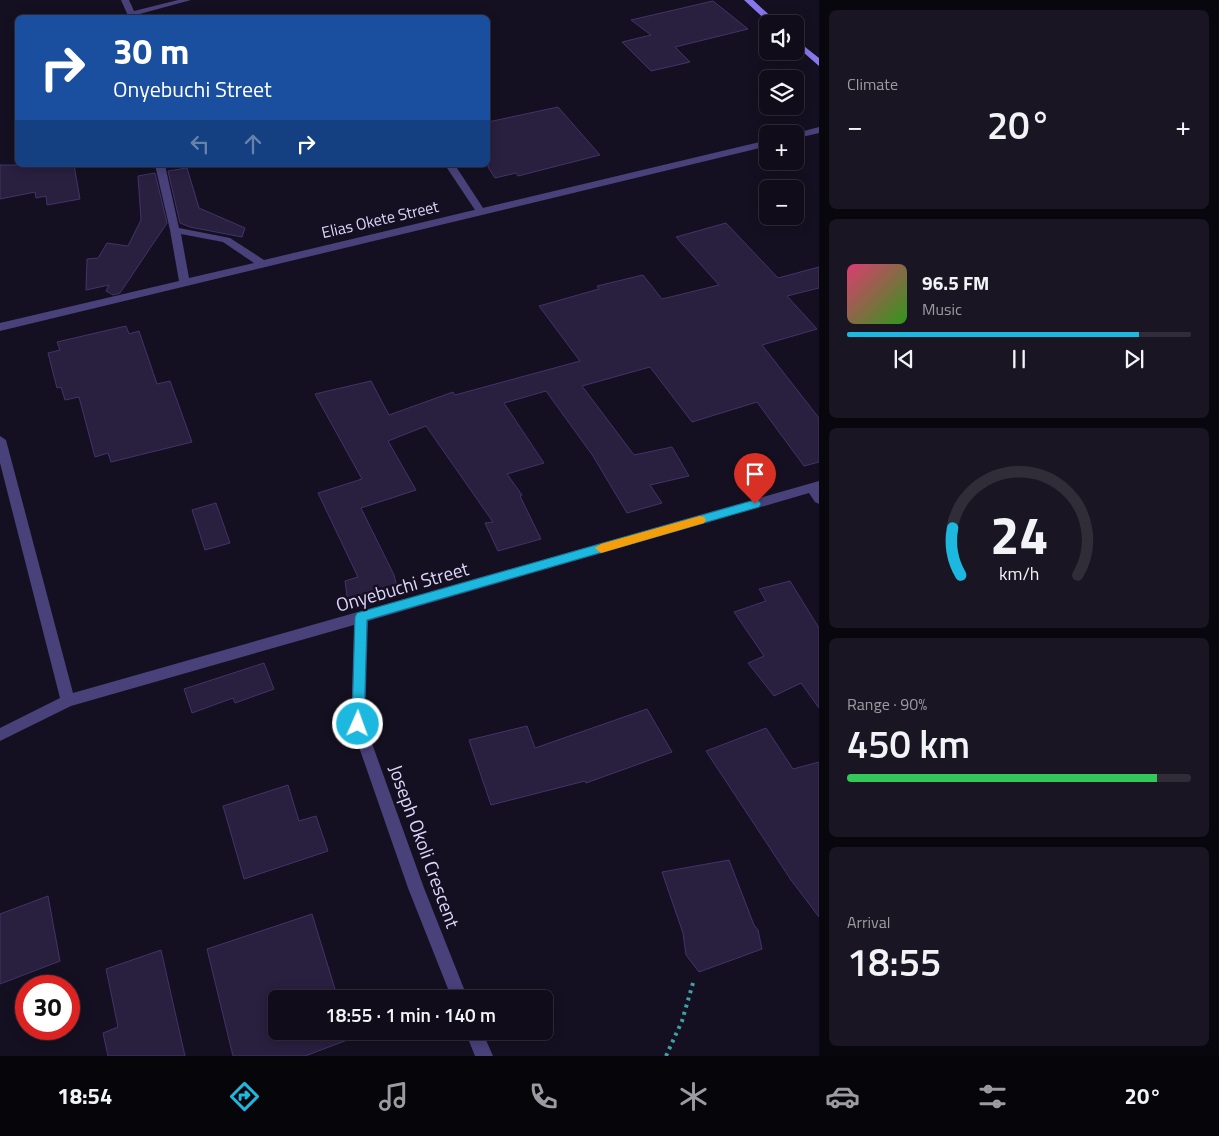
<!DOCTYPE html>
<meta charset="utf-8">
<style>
:root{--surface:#100c19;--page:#191522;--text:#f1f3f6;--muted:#9c9ba2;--line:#302c38;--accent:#1cb8df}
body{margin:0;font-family:"Titillium Web",sans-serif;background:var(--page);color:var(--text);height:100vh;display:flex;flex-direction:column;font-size:19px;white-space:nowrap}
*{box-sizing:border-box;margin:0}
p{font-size:16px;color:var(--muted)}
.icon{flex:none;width:28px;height:28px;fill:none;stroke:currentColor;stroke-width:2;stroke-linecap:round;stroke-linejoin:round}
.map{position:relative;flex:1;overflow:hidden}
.details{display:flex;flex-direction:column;gap:10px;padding:10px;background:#09070e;width:400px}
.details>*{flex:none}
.hud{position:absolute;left:15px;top:15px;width:475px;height:152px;border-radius:8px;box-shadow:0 2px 12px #0003,0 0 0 1px var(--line);background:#1a4fa0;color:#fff;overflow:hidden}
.buttons{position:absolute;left:759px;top:15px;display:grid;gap:10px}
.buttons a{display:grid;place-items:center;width:45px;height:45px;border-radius:8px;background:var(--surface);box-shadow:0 2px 12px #0003,0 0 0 1px var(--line);font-size:25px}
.speed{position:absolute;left:15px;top:975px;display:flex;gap:10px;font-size:25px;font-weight:700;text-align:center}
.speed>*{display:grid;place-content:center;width:65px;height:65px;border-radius:50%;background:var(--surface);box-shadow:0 2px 12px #0003,0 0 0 1px var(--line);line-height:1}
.speed .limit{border:8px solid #d22;background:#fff;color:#111}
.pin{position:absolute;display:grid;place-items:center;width:42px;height:42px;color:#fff;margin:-51px -21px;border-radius:50% 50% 50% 0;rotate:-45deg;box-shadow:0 0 5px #0007}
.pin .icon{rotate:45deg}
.me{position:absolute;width:55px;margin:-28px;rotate:2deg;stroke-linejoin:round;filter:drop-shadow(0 0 4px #0008)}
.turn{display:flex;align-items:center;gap:18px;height:105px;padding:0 15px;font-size:22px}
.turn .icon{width:65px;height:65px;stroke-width:2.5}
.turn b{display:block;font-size:35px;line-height:42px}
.lanes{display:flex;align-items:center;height:48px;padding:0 15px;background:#0003;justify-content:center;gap:25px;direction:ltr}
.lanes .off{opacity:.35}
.big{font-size:38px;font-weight:600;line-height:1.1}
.details .tile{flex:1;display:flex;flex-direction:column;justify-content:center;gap:8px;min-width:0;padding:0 18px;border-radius:8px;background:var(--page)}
.details .dial{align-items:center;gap:0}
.dial svg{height:130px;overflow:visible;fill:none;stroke:var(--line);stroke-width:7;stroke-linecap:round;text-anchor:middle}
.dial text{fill:var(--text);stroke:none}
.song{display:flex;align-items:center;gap:15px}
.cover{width:60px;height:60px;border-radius:8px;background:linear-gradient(135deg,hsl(340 70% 55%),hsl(110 70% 35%))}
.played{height:5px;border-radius:2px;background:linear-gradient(90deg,var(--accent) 85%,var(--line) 85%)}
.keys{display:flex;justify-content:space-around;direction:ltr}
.heat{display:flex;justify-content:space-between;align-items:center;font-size:28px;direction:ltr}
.charge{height:8px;border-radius:4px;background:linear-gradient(90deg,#34c759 90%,var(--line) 0)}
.trip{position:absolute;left:268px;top:990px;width:285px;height:50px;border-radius:8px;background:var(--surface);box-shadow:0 2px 12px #0003,0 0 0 1px var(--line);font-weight:600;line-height:50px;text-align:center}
.tab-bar{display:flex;height:80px;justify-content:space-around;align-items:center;background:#06050a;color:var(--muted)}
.tab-bar .icon{width:35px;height:35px}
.tab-bar .active{color:var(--accent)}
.tab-bar b{font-size:22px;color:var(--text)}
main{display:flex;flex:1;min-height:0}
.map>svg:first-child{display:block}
</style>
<main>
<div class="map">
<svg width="819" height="1056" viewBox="0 0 819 1056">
<rect width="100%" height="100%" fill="#151021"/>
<!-- building -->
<path fill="#291f3f" stroke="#433369" d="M713 1 748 29 675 47 690 62 651 71 622 42 651 35 631 20Z
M558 107 600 155 518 176 516 173 495 178 488 167V122Z
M0 165H74L80 199 47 205 46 196 36 198 35 192 0 199Z
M187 168 199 208 245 228 242 237 190 227 180 223 168 171Z
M155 173 167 223 120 293 113 295 106 291 109 285 86 290 87 259 98 258 107 243 128 246 141 220 138 176Z
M726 223 778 278 819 267V288L787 296 817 329 762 345 819 418V462L804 466 757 402 692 422 650 367 582 386 634 455 672 447 689 476 650 485 662 503 627 513 593 456 546 391 504 403 544 463 507 474 522 495 520 496 541 539 498 551 485 523 493 522 426 426 388 441 416 490 361 508 394 575 398 591 348 604 345 581 358 577 318 493 362 479 315 394 371 381 389 415 453 392 455 395 580 361 539 306 599 289 597 286 643 275 662 299 719 285 676 237Z
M126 326 129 334 139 331 157 384 170 381 192 442 111 462 108 453 95 457 79 397 65 400 61 387 57 388 48 353 60 350 57 342Z
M216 503 230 543 205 550 192 510Z
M790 581 819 628V708L801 683 774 696 748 663 764 656 734 612 766 601 759 589Z
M264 663 274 689 235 703 233 698 192 713 184 689Z
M647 709 672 752 586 783 585 781 491 805 469 740 527 726 535 748Z
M766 728 793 769 819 762V917L791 880 706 751Z
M288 785 299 821 316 816 328 851 244 879 223 806Z
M729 860 754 925 758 930 762 949 699 972 686 955 683 933 662 872Z
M48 896 60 961 0 984V914Z
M312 914 338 999H276V1031H348L350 1039 305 1056H233L207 949Z
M161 950 185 1056H108L103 1033 118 1027 106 969Z"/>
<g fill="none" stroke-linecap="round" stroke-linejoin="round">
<!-- path -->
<path stroke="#3da2a6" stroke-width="4" stroke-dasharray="3 4.5" stroke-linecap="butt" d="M666 1056 682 1021 693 983"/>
<!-- lane -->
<path fill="#49417a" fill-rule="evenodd" d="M445 165H455L485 211 483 213H477Z"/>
<!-- street -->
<path fill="#49417a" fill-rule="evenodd" d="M121 0H129L134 11 178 0H191L136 15 137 18H129Z
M819 127V133L798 138 795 139V134H793Z
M768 140V146L0 331V323L179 281 170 230 155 165H165L179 228 230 238 264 260ZM181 234 223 242 254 263 189 278Z
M0 436 6 440 73 693 819 481V504L815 502 809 493 368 621 365 724 424 888 468 999H452L408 888 351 724 354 625 71 706 0 741V728L60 698 0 463Z
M465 1031H482L493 1056H475Z"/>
<!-- secondary -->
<path fill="#8778ee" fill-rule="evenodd" d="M744 0H753L779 24H770Z
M795 39 819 58V66L795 45Z"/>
</g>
<!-- route -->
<path fill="#1cb8df" stroke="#127891" d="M755 500 759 501 761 504 759 507 367 620 364 724 363 728 358 730 353 728 352 724 355 617 357 613Z"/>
<!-- slow -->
<path fill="#f59e0b" d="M700 516 704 517 706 520 704 523 601 553 595 548 601 544Z"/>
<g text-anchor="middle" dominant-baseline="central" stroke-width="5" stroke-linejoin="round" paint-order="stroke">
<!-- far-street labels -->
<g font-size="16" fill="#ddd5fa" stroke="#151021">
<text transform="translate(380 219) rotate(-13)">Elias Okete Street</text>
</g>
<!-- street labels -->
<g font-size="19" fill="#ddd5fa" stroke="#151021">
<text transform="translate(402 586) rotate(-16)">Onyebuchi Street</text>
<text transform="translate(425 846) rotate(70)">Joseph Okoli Crescent</text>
</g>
</g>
</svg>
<div class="buttons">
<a><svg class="icon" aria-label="sound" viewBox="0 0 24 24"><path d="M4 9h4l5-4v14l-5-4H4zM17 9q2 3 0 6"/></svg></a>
<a><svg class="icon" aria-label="layers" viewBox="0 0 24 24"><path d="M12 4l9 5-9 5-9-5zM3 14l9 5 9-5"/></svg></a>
<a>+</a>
<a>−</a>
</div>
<div class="speed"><div class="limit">30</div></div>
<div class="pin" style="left:755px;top:504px;background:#d93025"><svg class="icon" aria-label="arrive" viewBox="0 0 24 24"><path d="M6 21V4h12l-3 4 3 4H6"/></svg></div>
<svg class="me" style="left:358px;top:724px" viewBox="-20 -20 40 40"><circle r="17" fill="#1cb8df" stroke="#fff" stroke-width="3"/><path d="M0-11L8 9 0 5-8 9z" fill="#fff"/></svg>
<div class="trip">18:55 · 1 min · 140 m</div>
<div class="hud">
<div class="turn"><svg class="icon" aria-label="right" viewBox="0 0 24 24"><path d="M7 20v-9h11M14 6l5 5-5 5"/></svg><div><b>30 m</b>Onyebuchi Street</div></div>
<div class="lanes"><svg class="icon off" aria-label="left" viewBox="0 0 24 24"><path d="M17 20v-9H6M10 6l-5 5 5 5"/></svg><svg class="icon off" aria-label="ahead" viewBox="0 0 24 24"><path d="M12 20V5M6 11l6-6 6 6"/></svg><svg class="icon" aria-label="right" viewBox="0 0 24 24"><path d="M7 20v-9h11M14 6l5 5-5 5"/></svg></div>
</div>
</div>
<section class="details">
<div class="tile"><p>Climate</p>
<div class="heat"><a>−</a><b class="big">20°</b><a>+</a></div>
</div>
<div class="tile">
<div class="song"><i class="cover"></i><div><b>96.5 FM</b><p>Music</p></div></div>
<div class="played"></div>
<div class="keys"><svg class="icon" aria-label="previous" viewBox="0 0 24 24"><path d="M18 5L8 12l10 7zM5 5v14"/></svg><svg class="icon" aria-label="pause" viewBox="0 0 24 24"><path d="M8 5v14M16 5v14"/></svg><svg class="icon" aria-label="next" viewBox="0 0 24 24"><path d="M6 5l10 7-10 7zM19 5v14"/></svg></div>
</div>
<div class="tile dial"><svg viewBox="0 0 100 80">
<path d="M14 69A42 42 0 1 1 86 69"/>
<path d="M14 69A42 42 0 0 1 9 40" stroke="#1cb8df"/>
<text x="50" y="56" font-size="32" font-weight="700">24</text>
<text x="50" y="72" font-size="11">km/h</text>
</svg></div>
<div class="tile"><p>Range · 90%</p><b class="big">450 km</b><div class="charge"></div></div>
<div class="tile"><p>Arrival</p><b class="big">18:55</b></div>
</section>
</main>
<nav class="tab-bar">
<b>18:54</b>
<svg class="icon active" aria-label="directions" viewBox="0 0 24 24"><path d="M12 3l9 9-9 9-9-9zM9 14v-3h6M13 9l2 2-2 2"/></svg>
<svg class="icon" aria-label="music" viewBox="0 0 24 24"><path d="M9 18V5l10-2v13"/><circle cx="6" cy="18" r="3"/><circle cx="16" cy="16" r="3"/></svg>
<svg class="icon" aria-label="phone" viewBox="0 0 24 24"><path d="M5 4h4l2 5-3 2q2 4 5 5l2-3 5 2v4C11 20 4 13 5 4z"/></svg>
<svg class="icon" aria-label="climate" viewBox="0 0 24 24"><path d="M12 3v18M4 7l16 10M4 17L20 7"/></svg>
<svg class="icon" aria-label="car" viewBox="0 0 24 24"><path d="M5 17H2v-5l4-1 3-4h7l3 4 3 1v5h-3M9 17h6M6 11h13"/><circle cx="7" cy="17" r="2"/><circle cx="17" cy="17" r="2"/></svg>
<svg class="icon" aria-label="filters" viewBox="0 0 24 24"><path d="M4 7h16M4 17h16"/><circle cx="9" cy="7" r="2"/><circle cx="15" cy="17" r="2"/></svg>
<b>20°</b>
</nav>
